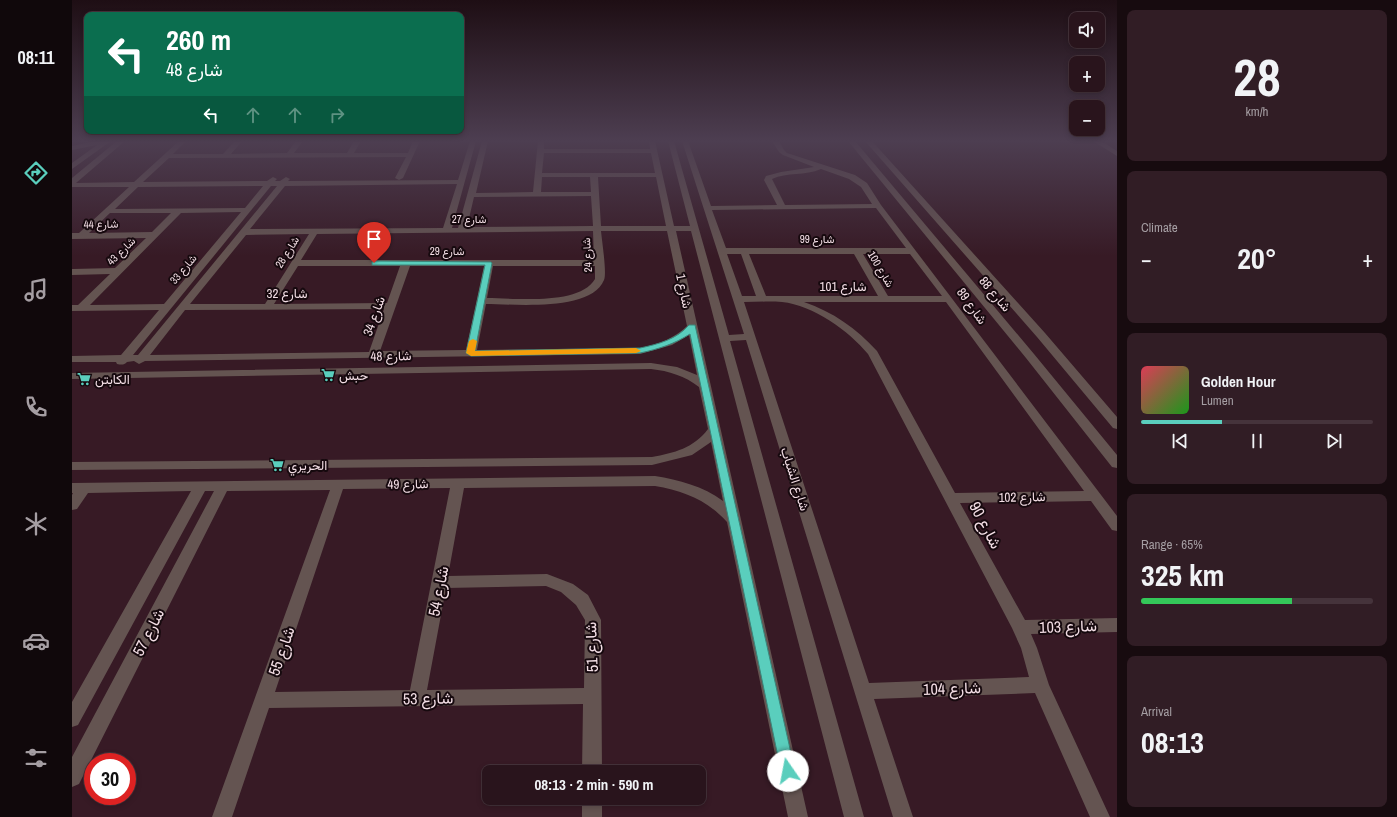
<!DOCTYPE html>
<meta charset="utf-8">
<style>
:root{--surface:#29141c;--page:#311d25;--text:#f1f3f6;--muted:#a59ea3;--line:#45333b;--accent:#5acebd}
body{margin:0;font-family:"Archivo Narrow",Vazirmatn,sans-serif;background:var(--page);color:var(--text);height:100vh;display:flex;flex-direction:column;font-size:15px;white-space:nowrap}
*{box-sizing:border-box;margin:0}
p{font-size:13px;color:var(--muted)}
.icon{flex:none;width:22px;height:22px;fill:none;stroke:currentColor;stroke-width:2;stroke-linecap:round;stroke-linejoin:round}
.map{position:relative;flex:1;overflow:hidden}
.panel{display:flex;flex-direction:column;gap:10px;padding:10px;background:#170b0f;width:280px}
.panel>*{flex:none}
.guide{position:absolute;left:12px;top:12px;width:380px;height:122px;border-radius:8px;box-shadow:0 2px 6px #0003,0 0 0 1px var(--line);background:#0b6e4f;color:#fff;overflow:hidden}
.buttons{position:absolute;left:997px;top:12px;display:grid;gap:8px}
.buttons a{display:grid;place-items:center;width:36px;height:36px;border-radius:8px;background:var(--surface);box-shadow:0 2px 6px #0003,0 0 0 1px var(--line);font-size:20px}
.speed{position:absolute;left:12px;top:753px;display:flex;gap:8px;font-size:20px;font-weight:700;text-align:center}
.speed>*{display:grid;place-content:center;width:52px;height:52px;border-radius:50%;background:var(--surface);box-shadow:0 2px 6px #0003,0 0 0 1px var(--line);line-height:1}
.speed .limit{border:6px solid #d22;background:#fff;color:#111}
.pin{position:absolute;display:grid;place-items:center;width:34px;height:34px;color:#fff;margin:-41px -17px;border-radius:50% 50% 50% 0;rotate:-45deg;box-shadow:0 0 4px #0007}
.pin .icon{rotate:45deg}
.me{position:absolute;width:44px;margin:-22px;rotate:348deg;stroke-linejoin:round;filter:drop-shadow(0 0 3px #0008)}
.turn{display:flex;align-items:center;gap:14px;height:84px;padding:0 16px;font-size:18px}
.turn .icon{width:52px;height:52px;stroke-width:2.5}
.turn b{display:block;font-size:28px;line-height:34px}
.lanes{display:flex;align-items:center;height:38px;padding:0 16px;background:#0003;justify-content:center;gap:20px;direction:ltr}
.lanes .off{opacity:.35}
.big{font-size:30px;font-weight:800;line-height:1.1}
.panel .widget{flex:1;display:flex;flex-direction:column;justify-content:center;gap:6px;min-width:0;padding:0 14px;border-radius:8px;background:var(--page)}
.panel .dial{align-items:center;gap:0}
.dial b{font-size:52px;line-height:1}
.song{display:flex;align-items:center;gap:12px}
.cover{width:48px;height:48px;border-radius:6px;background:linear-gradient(135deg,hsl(350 70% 55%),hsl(120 70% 35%))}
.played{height:4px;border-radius:2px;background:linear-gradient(90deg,var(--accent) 35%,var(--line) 35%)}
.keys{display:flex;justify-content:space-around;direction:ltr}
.heat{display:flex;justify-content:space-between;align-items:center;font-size:22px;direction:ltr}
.charge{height:6px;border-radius:3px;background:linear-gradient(90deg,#34c759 65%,var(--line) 0)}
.trip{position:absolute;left:410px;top:765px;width:224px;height:40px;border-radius:8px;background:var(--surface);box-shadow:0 2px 6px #0003,0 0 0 1px var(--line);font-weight:800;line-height:40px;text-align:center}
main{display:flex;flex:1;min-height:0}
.menu{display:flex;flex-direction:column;width:72px;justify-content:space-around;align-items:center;background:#10080b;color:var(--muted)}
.menu .icon{width:28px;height:28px}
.menu .on{color:var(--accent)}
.menu b{font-size:18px;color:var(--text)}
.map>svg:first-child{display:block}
</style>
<main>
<nav class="menu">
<b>08:11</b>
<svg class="icon on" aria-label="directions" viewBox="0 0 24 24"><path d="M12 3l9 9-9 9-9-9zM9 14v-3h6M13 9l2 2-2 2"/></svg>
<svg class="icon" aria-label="music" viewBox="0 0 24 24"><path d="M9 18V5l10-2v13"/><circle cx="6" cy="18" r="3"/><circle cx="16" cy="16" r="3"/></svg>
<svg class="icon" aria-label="phone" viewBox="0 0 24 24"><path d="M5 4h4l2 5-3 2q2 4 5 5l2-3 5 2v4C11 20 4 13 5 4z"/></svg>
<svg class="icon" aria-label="climate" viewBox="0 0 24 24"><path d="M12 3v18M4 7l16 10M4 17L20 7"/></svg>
<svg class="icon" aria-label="car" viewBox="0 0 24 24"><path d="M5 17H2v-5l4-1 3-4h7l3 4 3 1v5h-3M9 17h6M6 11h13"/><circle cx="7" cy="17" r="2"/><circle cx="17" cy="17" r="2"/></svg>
<svg class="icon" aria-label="filters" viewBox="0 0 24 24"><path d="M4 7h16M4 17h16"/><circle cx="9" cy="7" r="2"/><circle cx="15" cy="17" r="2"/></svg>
</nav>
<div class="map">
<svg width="1045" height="817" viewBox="0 0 1045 817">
<rect width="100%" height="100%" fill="#371a25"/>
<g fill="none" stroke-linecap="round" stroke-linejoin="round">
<!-- minor -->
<path fill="#645451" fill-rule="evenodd" d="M24 141H39L0 169V163L25 145 0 150V146Z
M45 141H53L4 183 62 182 107 141H114L101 154H151L163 141H170L159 154 215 153 224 141H231L222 153H275L282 141H289L282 153H336L341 141H348L331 178 327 180 323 178 334 157 97 158 71 182 195 181 201 177 205 179 203 181H208L214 177 218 179 216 181 386 180 398 141H404L380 228H386L410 141H416L404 193 461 192 466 141H472V149H578L577 141H583L602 226H618L596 141H602L657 335 672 334 610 141H616L639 206 705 205 692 180 694 176 709 172 742 167 711 155 707 152 700 141H707L712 150 715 153 783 175 795 183 809 205 1045 516V531L1040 530 1019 501 888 503 953 620 1045 618V632L959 634 965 648 977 685 1038 817H1018L963 693 802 699 841 817H821L674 340 658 341 792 817H772L619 231H604L736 817H716L655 522C635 500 612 491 583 486L392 488 376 576 475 574 501 584 516 595 529 620 530 772H510L511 704 197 708 160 817H140L258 490 155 491 7 784 0 787V757L142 491H133L6 725 0 727V702L119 491 16 493 5 509 0 510V495L1 493H0V483L583 476C607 480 631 486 651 501L639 442 620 455 580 465 0 470V462L580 457C602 453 622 448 636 429L627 387C613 376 597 371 579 369L0 379V373L579 363 605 367 625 375 617 335 600 345 568 354 73 361 67 364 62 361 55 362C52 365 50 365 45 364L44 362H0V356L49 355 87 310 0 311V305H6L38 274 0 275V269L43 268 74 238 0 239V233H7L57 187H0V178ZM472 153H579L583 173H470ZM749 169 777 179 789 187 800 204 713 205 700 179C715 172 733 176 749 169ZM470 177H518L519 192H469ZM526 177H584L594 226H529ZM385 184 371 228 178 229 213 186ZM191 186 173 208 43 209 66 187ZM199 186H205L66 355H61ZM519 196 521 226 395 227 402 197ZM804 208 834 248H654L640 210ZM169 212 92 304 18 305 109 213ZM38 213H99L80 232 17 233ZM521 231 522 260H229L245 234ZM529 231H595L615 326C602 339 586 344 568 348L405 350 414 304C442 304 519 312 532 280 535 274 530 241 529 231ZM237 234 193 304H118L174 235ZM655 254H669L684 296H670ZM677 254H782L806 296H694ZM791 254H838L870 296H816ZM226 266H328L315 303 202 304ZM338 266H412L394 350 308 351ZM421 266H523V279C507 306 443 298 415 298ZM672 302C685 302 697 301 710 302 741 305 777 331 796 354L940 628 949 648 957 677 797 683ZM732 302H874L1012 491 883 493 805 351C784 328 761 312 732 302ZM312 309 297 352 78 355 113 310ZM378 488 338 690 203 692 271 489ZM474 586 489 592 504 605 513 620 512 688 355 690 374 588Z
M776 141H783L962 354 1045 455V468L1040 467 954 358Z
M793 141H800L973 333 1045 417V429L1041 428 965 337Z
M1021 141H1029L1045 151V156Z
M510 798H530V817H510Z"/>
</g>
<!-- sky -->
<linearGradient id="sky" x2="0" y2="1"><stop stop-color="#1e0e14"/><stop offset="0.55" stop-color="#4d3e51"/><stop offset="1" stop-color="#4d3e51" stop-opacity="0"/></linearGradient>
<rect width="1045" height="256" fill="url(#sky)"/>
<!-- route -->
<path fill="#5acebd" stroke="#3a867b" d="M302 261 419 262 420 263 403 351 568 348C587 344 605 339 617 325H623L723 771 721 776 716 779 711 776 709 771 618 334C602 344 587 349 568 353L399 356 394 353 413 265H300V262Z"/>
<!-- slow -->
<path fill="#f59e0b" d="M401 339 405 341 403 351 564 348 569 351 564 353 399 356 394 353 397 341Z"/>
<!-- icons -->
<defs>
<g id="supermarket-bare" transform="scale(1.08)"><path d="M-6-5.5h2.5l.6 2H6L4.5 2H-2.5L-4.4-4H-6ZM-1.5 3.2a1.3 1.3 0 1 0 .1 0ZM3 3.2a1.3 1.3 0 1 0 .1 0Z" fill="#5acebd" stroke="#16090e" stroke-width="2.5" paint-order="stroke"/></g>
</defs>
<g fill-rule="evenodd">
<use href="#supermarket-bare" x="256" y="375"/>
<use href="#supermarket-bare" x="12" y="379"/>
<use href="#supermarket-bare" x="205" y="465"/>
</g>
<g text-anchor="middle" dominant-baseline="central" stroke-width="4" stroke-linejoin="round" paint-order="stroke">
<!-- far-street labels -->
<g font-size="11" fill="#f3dee5" stroke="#16090e">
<text x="397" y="219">شارع 27</text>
<text transform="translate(29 224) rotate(-1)">شارع 44</text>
<text x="745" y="239">شارع 99</text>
<text transform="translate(49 251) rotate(-45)">شارع 43</text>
<text x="375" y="251">شارع 29</text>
<text transform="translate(215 252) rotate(-58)">شارع 28</text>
<text transform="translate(515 255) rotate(-93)">شارع 24</text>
<text transform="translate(111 269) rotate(-50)">شارع 33</text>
<text transform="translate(809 269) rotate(59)">شارع 100</text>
</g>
<!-- street labels -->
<g font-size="13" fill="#f3dee5" stroke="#16090e">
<text x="771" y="286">شارع 101</text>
<text transform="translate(612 291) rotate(78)">شارع 1</text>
<text x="215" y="293">شارع 32</text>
<text transform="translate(923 294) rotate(50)">شارع 88</text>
<text transform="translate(900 306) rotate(54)">شارع 89</text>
<text transform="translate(302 316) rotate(-70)">شارع 34</text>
<text transform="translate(319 356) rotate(-1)">شارع 48</text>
<text transform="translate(723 479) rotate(72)">شارع الشباب</text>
<text transform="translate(336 484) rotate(-1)">شارع 49</text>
<text transform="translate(950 497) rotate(-1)">شارع 102</text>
</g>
<!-- poi labels -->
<g font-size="13" fill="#f3dee5" stroke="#16090e" text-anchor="start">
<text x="267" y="375">حبش</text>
<text x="23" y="379">الكابتن</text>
<text x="216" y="465">الحريري</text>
</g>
<!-- near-street labels -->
<g font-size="16" fill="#f3dee5" stroke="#16090e">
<text transform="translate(914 525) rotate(62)">شارع 90</text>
<text transform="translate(366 591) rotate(-79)">شارع 54</text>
<text transform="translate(996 626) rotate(-2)">شارع 103</text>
<text transform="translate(76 632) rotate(-63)">شارع 57</text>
<text transform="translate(519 647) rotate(-92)">شارع 51</text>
<text transform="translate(209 651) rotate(-71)">شارع 55</text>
<text transform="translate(880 688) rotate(-2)">شارع 104</text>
<text transform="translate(356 698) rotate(-1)">شارع 53</text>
</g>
</g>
</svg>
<div class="buttons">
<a><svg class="icon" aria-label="sound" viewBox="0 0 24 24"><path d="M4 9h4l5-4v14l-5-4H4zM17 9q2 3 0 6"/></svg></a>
<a>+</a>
<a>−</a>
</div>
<div class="speed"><div class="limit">30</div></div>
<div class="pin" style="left:302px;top:263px;background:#d93025"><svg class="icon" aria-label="arrive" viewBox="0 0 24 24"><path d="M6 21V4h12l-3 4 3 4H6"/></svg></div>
<svg class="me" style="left:716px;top:771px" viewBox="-20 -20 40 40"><circle r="19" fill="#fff"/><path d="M0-13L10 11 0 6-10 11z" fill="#5acebd"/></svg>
<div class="trip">08:13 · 2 min · 590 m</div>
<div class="guide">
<div class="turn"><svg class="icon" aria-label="left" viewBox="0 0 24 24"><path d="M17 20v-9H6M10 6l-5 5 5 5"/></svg><div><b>260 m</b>شارع 48</div></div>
<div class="lanes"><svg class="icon" aria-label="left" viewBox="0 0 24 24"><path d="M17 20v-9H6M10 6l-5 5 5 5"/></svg><svg class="icon off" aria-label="ahead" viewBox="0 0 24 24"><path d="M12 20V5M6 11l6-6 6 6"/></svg><svg class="icon off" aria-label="ahead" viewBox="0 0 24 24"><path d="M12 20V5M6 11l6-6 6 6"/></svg><svg class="icon off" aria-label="right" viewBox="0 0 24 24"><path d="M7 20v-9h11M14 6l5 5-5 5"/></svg></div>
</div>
</div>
<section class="panel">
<div class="widget dial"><b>28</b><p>km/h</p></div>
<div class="widget"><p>Climate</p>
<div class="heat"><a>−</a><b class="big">20°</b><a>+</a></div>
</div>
<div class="widget">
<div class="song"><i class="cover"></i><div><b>Golden Hour</b><p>Lumen</p></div></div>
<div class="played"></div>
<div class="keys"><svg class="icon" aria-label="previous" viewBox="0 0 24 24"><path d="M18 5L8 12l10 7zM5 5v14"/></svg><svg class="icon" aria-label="pause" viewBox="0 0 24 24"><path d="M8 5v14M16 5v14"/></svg><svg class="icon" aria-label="next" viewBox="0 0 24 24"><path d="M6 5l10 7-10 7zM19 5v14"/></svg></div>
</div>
<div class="widget"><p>Range · 65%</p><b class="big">325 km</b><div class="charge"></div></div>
<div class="widget"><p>Arrival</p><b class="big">08:13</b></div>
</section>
</main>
